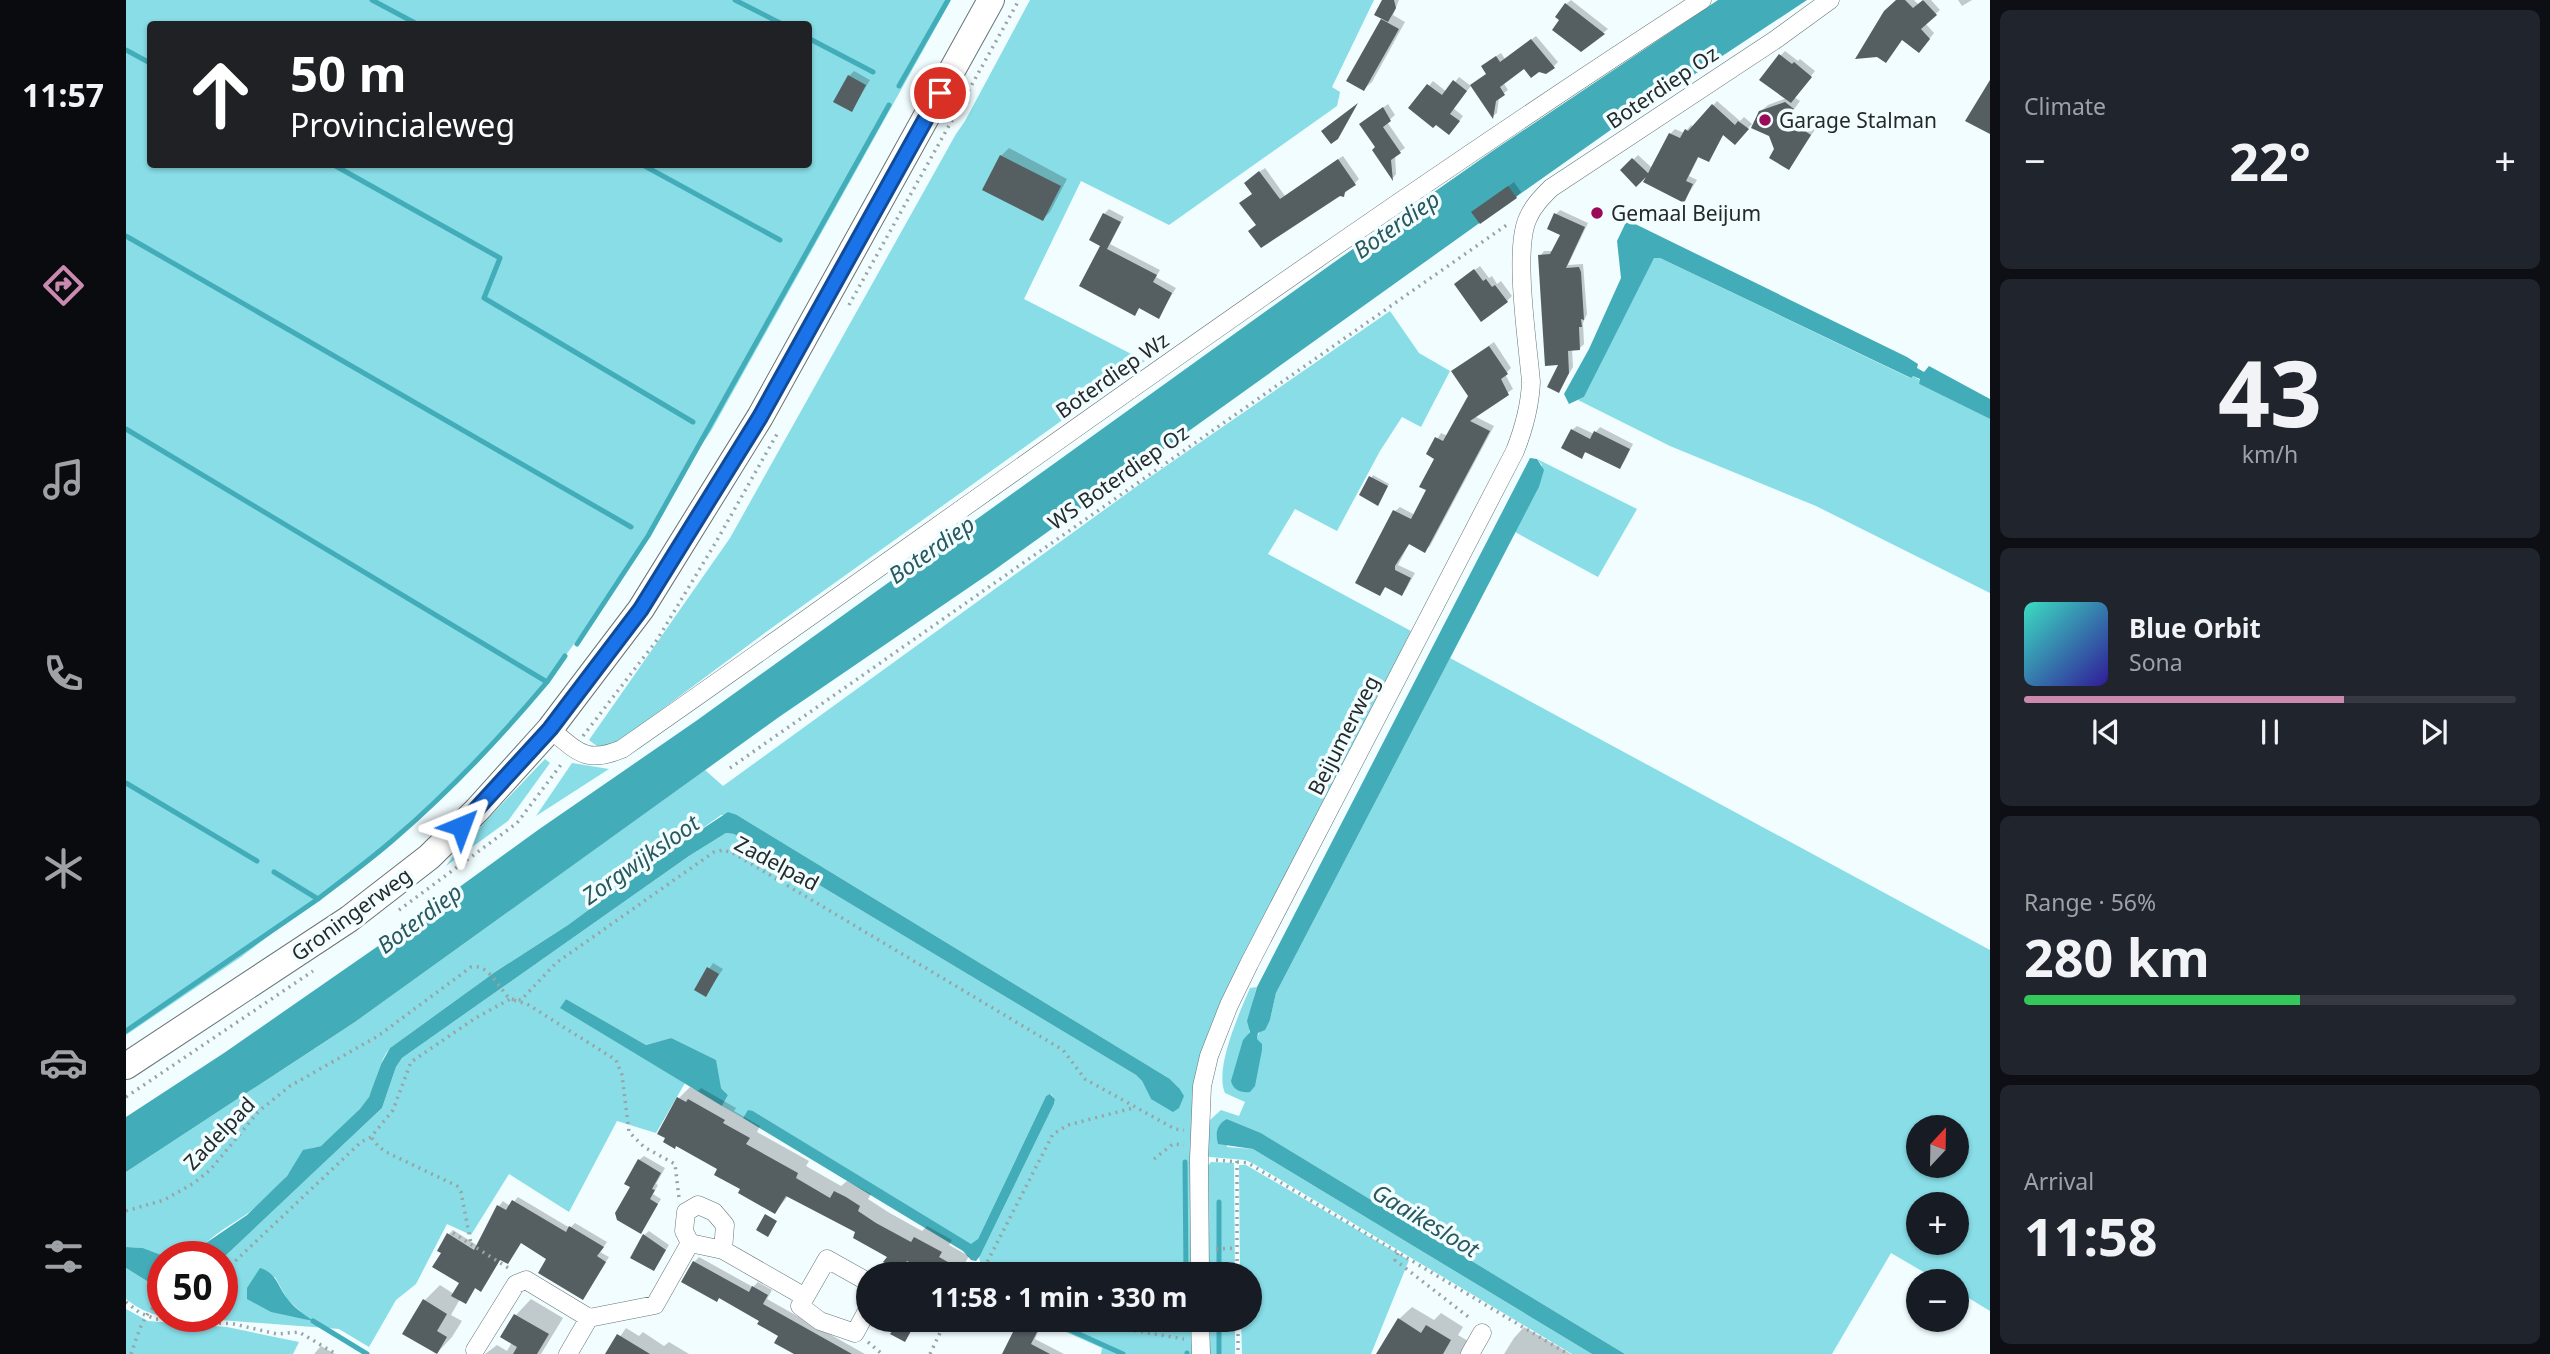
<!DOCTYPE html>
<meta charset="utf-8">
<style>
:root{--surface:#171b24;--page:#20242c;--text:#f1f3f6;--muted:#9ea1a6;--line:#363941;--accent:#ca8ab0}
body{margin:0;font-family:"Noto Sans",sans-serif;background:var(--page);color:var(--text);height:100vh;display:flex;flex-direction:column;font-size:26px;white-space:nowrap}
*{box-sizing:border-box;margin:0}
p{font-size:23px;color:var(--muted)}
.icon{flex:none;width:38px;height:38px;fill:none;stroke:currentColor;stroke-width:2;stroke-linecap:round;stroke-linejoin:round}
.map{position:relative;flex:1;overflow:hidden}
.sheet{display:flex;flex-direction:column;gap:10px;padding:10px;background:#0d0f14;width:560px}
.sheet>*{flex:none}
.banner{position:absolute;left:21px;top:21px;width:665px;height:147px;border-radius:7px;box-shadow:0 2px 5px #0004;background:#202124;color:#fff;overflow:hidden}
.needle{width:46px;rotate:22deg}
.fabs{position:absolute;left:1780px;top:1115px;display:grid;gap:14px}
.fabs a{display:grid;place-items:center;width:63px;height:63px;border-radius:50%;background:var(--surface);box-shadow:0 2px 5px #0004;font-size:35px}
.speed{position:absolute;left:21px;top:1241px;display:flex;gap:14px;font-size:35px;font-weight:700;text-align:center}
.speed>*{display:grid;place-content:center;width:91px;height:91px;border-radius:50%;background:var(--surface);box-shadow:0 2px 5px #0004;line-height:1}
.speed .limit{border:10px solid #d22;background:#fff;color:#111}
.pin{position:absolute;display:grid;place-items:center;width:60px;height:60px;color:#fff;margin:-30px;border:4px solid #fff;border-radius:50%;box-shadow:0 2px 7px #0007}
.me{position:absolute;width:77px;margin:-38px;rotate:44deg;stroke-linejoin:round;filter:drop-shadow(0 0 5px #0008)}
.turn{display:flex;align-items:center;gap:24px;height:147px;padding:0 28px;font-size:32px}
.turn .icon{width:91px;height:91px;stroke-width:2.5}
.turn b{display:block;font-size:49px;line-height:60px}
.big{font-size:52px;font-weight:700;line-height:1.1}
.sheet .widget{flex:1;display:flex;flex-direction:column;justify-content:center;gap:10px;min-width:0;padding:0 24px;border-radius:10px;background:var(--page)}
.sheet .dial{align-items:center;gap:0}
.dial b{font-size:91px;line-height:1}
.song{display:flex;align-items:center;gap:21px}
.cover{width:84px;height:84px;border-radius:10px;background:linear-gradient(135deg,hsl(170 70% 55%),hsl(250 70% 35%))}
.played{height:7px;border-radius:4px;background:linear-gradient(90deg,var(--accent) 65%,var(--line) 65%)}
.keys{display:flex;justify-content:space-around;direction:ltr}
.heat{display:flex;justify-content:space-between;align-items:center;font-size:38px;direction:ltr}
.charge{height:10px;border-radius:5px;background:linear-gradient(90deg,#34c759 56%,var(--line) 0)}
.trip{position:absolute;left:730px;top:1262px;width:406px;height:70px;border-radius:35px;background:var(--surface);box-shadow:0 2px 5px #0004;font-weight:700;line-height:70px;text-align:center}
main{display:flex;flex:1;min-height:0}
.tabs{display:flex;flex-direction:column;width:126px;justify-content:space-around;align-items:center;background:#090b0e;color:var(--muted)}
.tabs .icon{width:49px;height:49px}
.tabs .on{color:var(--accent)}
.tabs b{font-size:32px;color:var(--text)}
.map>svg:first-child{display:block}
</style>
<main>
<nav class="tabs">
<b>11:57</b>
<svg class="icon on" aria-label="directions" viewBox="0 0 24 24"><path d="M12 3l9 9-9 9-9-9zM9 14v-3h6M13 9l2 2-2 2"/></svg>
<svg class="icon" aria-label="music" viewBox="0 0 24 24"><path d="M9 18V5l10-2v13"/><circle cx="6" cy="18" r="3"/><circle cx="16" cy="16" r="3"/></svg>
<svg class="icon" aria-label="phone" viewBox="0 0 24 24"><path d="M5 4h4l2 5-3 2q2 4 5 5l2-3 5 2v4C11 20 4 13 5 4z"/></svg>
<svg class="icon" aria-label="climate" viewBox="0 0 24 24"><path d="M12 3v18M4 7l16 10M4 17L20 7"/></svg>
<svg class="icon" aria-label="car" viewBox="0 0 24 24"><path d="M5 17H2v-5l4-1 3-4h7l3 4 3 1v5h-3M9 17h6M6 11h13"/><circle cx="7" cy="17" r="2"/><circle cx="17" cy="17" r="2"/></svg>
<svg class="icon" aria-label="filters" viewBox="0 0 24 24"><path d="M4 7h16M4 17h16"/><circle cx="9" cy="7" r="2"/><circle cx="15" cy="17" r="2"/></svg>
</nav>
<div class="map">
<svg width="1864" height="1354" viewBox="0 0 1864 1354">
<rect width="100%" height="100%" fill="#f1fdff"/>
<!-- green -->
<path fill="#88dde7" fill-rule="evenodd" d="M0 0H825L585 431 565 460 524 537 496 578 421 681 366 747 242 860 115 957 0 1035ZM24 24H682V164H24Z
M904 0H1248L1206 87 1214 92 1211 106 1043 225 955 181 898 299 1019 361 640 632 492 742 472 747 463 740 604 538 830 134 839 121Z
M1527 258H1534L1784 378 1787 376 1794 380 1793 384 1864 419V593L1690 506 1544 446 1452 400 1458 397Z
M1264 311 1293 353 1324 371 1295 427 1276 417 1254 451 1211 531 1169 509 1142 554 1285 631 1086 1025 1070 1072 1067 1274H858L853 1258 928 1104 929 1099 925 1094 920 1096 852 1239 848 1244H843L627 1111H622L617 1118 596 1106 602 1095 545 1038 520 1045 440 999 435 1008 559 1083 530 1133 491 1121 443 1212 383 1174 345 1235 321 1224 290 1284 270 1300 243 1347 213 1329 40 1316H96V1259L256 1108 270 1067 276 1058 563 856 600 833 608 834 1010 1075 1016 1081 1025 1099 1053 1088 1044 1079 611 815H595L442 925 369 972 264 1048C252 1062 251 1082 242 1099 232 1118 211 1132 195 1146 172 1149 173 1161 160 1177 152 1186 142 1195 133 1204 115 1222 82 1233 71 1256H38L17 1248 0 1247V1172L229 1022 579 770 597 786 1014 484ZM149 1277 161 1299 185 1321 121 1288Z
M1411 459 1511 509 1472 577 1389 532 1413 487 1416 465Z
M1324 658 1864 950V1311L1831 1291 1830 1281H1813L1765 1253 1706 1354H1499L1135 1133 1101 1119V1147L1127 1149 1466 1354H1446L1128 1164 1119 1160 1084 1157 1081 1155 1084 1120 1095 1110 1113 1116 1119 1102 1099 1093C1088 1068 1114 1012 1124 988L1131 987C1124 1004 1128 1028 1120 1039L1130 1041 1133 1033 1144 1020 1150 993ZM1792 1127H1830V1166H1792ZM1792 1204H1830V1242H1792Z
M419 759 424 763 382 821 320 866 330 852Z
M446 763 483 769 410 816Z
M1085 1162 1108 1163 1109 1274H1082L1081 1167Z
M1113 1165H1120L1283 1260 1245 1354H1116L1115 1320H1124V1274H1114Z
M0 1268 37 1291V1316C22 1314 12 1308 0 1299Z
M0 1309 22 1321 101 1327 173 1342 167 1354H0Z
M913 1320H1067V1354H975L976 1348Z
M1083 1320H1109V1354H1083Z"/>
<!-- water -->
<path fill="#42adb9" d="M1592 0H1681L1486 129 1380 204 867 571 653 717 229 1022 0 1172V1117L98 1053 255 944 412 830 570 721 1207 263 1368 150Z
M1501 220 1781 357 1792 364 1791 368 1798 372 1803 366 1864 399V419L1793 384 1794 379 1787 376 1785 378 1534 258H1528L1458 397 1443 404 1438 394 1463 349 1495 278 1491 241Z
M1404 458 1411 459 1418 470 1413 487 1150 993 1144 1020 1139 1030 1132 1033 1131 1039 1136 1044V1050L1129 1086 1124 1092C1115 1093 1107 1090 1105 1081L1117 1040 1124 1032 1121 1021 1131 987Z
M602 812 611 815 1044 1079 1053 1088 1058 1096 1053 1108 1047 1112 1025 1099 1016 1081 1010 1075 608 834 600 833 563 856 276 1058 270 1067 256 1108 96 1259V1256H71L80 1243 121 1215 161 1176 177 1150 195 1146 234 1109 243 1097 255 1064 264 1048 369 972 442 925 543 851Z
M440 999 520 1045 545 1038 590 1060 595 1088 602 1095 596 1106 434 1008Z
M924 1094 929 1099 928 1104 854 1256 850 1261 845 1260 837 1251 617 1118 622 1110 627 1111 845 1244 852 1239 920 1096Z
M1101 1119 1135 1133 1499 1354H1466L1127 1149 1092 1144C1089 1133 1091 1124 1101 1119Z
M0 1247 17 1248 38 1256 37 1291 0 1268Z
M134 1268C150 1273 151 1284 160 1297 167 1307 178 1314 187 1321L145 1312 121 1299V1288Z"/>
<!-- shadow -->
<path fill="#0003" d="M1258 0H1273L1267 15 1279 22 1246 82 1238 89 1258 18Z
M1445 0 1482 29 1455 50 1440 4Z
M1772 0H1788L1793 5 1798 0H1805L1814 10 1799 23 1808 33 1798 46Z
M1832 0H1846L1836 6Z
M1410 36 1432 62 1427 67 1398 66 1377 82 1382 90 1373 97 1371 113 1367 116 1361 62 1375 53 1379 59Z
M1659 51 1672 61 1674 59 1689 71 1668 97 1674 101 1666 112 1691 127 1662 168 1650 149 1634 112 1642 105 1661 98 1654 56Z
M728 71 744 80 726 110 723 76Z
M1333 77 1345 86 1327 108 1337 116 1328 128 1285 108 1307 81 1321 92Z
M1591 101 1614 121 1618 117 1626 124 1608 143 1598 134 1582 160 1573 156 1563 176 1571 180 1558 201 1524 170 1510 184 1497 170 1512 155 1526 168 1544 134 1549 129 1558 133 1565 125 1568 127Z
M1262 104 1269 115 1261 122 1279 148 1269 155 1270 174 1267 178 1248 150 1251 147 1235 124Z
M883 148 941 179 924 212 917 219 875 156Z
M1217 156 1233 179 1217 195 1132 225 1125 178 1139 168 1159 196Z
M1388 182 1395 192 1390 197 1352 208Z
M983 209 998 217 984 244 1034 270 1030 277 1050 288 1032 317 1014 307 1009 313 977 245 978 214Z
M1434 210 1462 223 1442 265 1457 264 1461 314 1457 323 1458 344 1454 348 1446 349 1447 367 1433 391 1435 363 1414 256 1418 251H1428L1436 234 1430 214Z
M1354 266 1363 278 1366 276 1371 284 1375 281 1386 296 1381 301 1335 280Z
M1368 342 1385 368 1379 374 1387 389 1348 416 1368 426 1304 546 1299 550 1284 542 1272 565 1289 573 1280 589 1276 594 1260 586 1254 594 1269 511 1274 507 1289 515 1302 490 1311 458 1302 453 1315 433 1322 436 1344 396 1332 367Z
M1451 426 1468 434 1474 427 1507 444 1498 462 1493 467 1460 452 1455 456 1446 430Z
M1247 475 1263 484 1253 502 1235 495Z
M587 963 597 969 580 994 570 989Z
M564 1087 572 1091 575 1088 610 1108 608 1111 634 1126 631 1132 683 1161 680 1166 715 1186 721 1181 745 1194 742 1199 762 1212 796 1231 801 1226 826 1240 823 1245 843 1256 834 1272 832 1274H807L783 1260 774 1270 763 1256 732 1231 663 1195 649 1212 616 1189 593 1168 553 1098Z
M518 1156 539 1168 530 1184 532 1185 527 1194 535 1199 515 1232 506 1186 513 1160Z
M392 1197 444 1228 449 1223 481 1242 474 1252 483 1257 457 1298 422 1258 396 1242 375 1258 359 1285 350 1287 344 1297 334 1299 325 1315 336 1321 326 1337 311 1353 298 1301 314 1285 328 1294 335 1282 317 1253 323 1234 327 1230 352 1246 373 1206 377 1201 384 1206Z
M523 1231 543 1245 528 1269 518 1235Z
M573 1257 627 1287 632 1282 646 1290 641 1299 739 1354H676L568 1262Z
M405 1299 437 1318 415 1354H359L371 1345 381 1351 386 1342 376 1336 390 1315Z
M1286 1307 1308 1320 1315 1313 1337 1327 1332 1335 1342 1341 1334 1354H1253L1273 1319Z
M761 1320H800L793 1328 788 1326 779 1340 769 1329 759 1323Z
M896 1320H904L915 1325 909 1339 938 1354H878Z
M1398 1327 1445 1354H1378L1388 1338Z
M500 1328 513 1336 517 1332 538 1346 543 1342 563 1354H482Z
M195 1346 209 1354H188Z"/>
<g fill="none" stroke-linecap="round" stroke-linejoin="round">
<!-- stream -->
<path stroke="#42adb9" stroke-width="5" d="M246 0 291 24
M609 0 656 24
M682 38 747 72
M0 50 24 63
M773 86 822 0
M206 164 374 258 358 298 567 422
M515 164 654 240
M0 236 505 527
M0 429 421 682 439 656
M451 644 522 536 763 105
M0 783 131 861
M148 872 192 899C218 879 244 860 268 839 324 791 374 738 421 682
M0 1031 192 899
M1059 1162 1060 1274
M1093 1202V1274
M922 1320 997 1354
M1060 1320V1326
M1093 1320V1354
M187 1321 241 1354
M1061 1353V1354"/>
</g>
<!-- building -->
<path fill="#555f61" d="M1256 0H1268L1270 8 1262 22 1248 15Z
M1770 0H1779L1787 8 1797 0 1811 15 1795 29 1804 39 1793 53 1776 40 1760 63 1751 57 1729 59 1758 11Z
M1439 3 1479 34 1455 52 1426 30 1433 20 1429 17Z
M1255 19 1273 29 1238 91 1220 81Z
M1405 39 1429 68 1420 74 1413 72 1405 78 1398 69 1374 87 1379 95 1370 101 1367 119 1344 85 1360 74 1355 66 1370 56 1374 62Z
M1653 54 1666 64 1668 62 1686 77 1665 103 1633 80Z
M722 75 740 85 726 112 707 102Z
M1327 80 1341 91 1324 114 1334 121 1323 135 1310 125 1307 128 1282 108 1301 84 1316 95Z
M1864 80V134L1839 121Z
M1659 102 1668 109 1660 119 1685 135 1663 170 1643 158 1648 149 1643 136 1625 128 1633 111Z
M1232 103 1212 139 1205 144 1195 131Z
M1586 104 1609 125 1612 121 1623 129 1609 145 1597 135 1583 162 1572 157 1560 181 1567 184 1558 203 1517 182 1520 177 1510 187 1494 170 1506 158 1522 173 1543 133 1554 138 1559 129 1562 131Z
M1257 107 1265 121 1257 127 1275 153 1265 160 1267 181 1246 150 1249 147 1233 124Z
M874 155 935 186 917 221 856 190Z
M1212 159 1230 185 1219 192 1218 197 1214 196 1135 248 1122 231 1130 225 1113 203 1126 194 1118 183 1133 171 1154 199Z
M1382 186 1391 198 1354 224 1345 212Z
M977 213 995 222 981 249 1031 275 1027 282 1046 293 1033 319 1013 308 1009 316 953 286 974 246 963 240Z
M1428 213 1459 227 1440 268 1453 267 1455 272 1458 320 1455 319 1456 327H1453L1454 350 1442 351 1443 373 1433 393 1421 387 1432 365 1419 366 1412 255 1424 254 1434 235 1421 229Z
M1348 269 1357 281 1360 279 1366 287 1369 285 1382 302 1355 322 1328 284Z
M1363 346 1382 374 1375 379 1383 395 1344 421 1364 431 1299 553 1283 544 1269 566V570L1285 578 1276 596 1259 587 1254 596 1229 583 1267 510 1285 519 1300 490 1293 487 1308 459 1300 454 1309 437 1317 441 1342 396 1325 371Z
M1445 429 1464 439 1468 431 1504 449 1494 469 1459 452 1456 459 1435 448Z
M1243 476 1262 486 1252 506 1233 495Z
M581 967 593 974 580 997 568 990Z
M551 1097 560 1102 562 1099 599 1120 597 1123 624 1138 620 1144 672 1173 670 1178 704 1198 708 1191 720 1197 734 1206 732 1211 750 1223 785 1242 788 1237 816 1252 813 1257 843 1274H803L781 1261 775 1272 757 1262 761 1257 727 1238 729 1232 660 1196 649 1214 612 1193 614 1189 588 1175 591 1169 550 1146 549 1149 537 1142 539 1138 531 1134Z
M512 1159 535 1173 526 1189 529 1190 524 1199 532 1204 515 1234 491 1220 489 1213 504 1187 498 1184Z
M386 1200 440 1232 443 1226 478 1247 471 1256 480 1262 457 1300 412 1273 420 1259 395 1243 382 1264 374 1260 355 1292 349 1288 340 1304 325 1296 333 1283 306 1267 315 1253 311 1251 321 1233 348 1250 371 1205 380 1210Z
M639 1214 651 1221 642 1237 630 1230Z
M517 1234 540 1250 528 1271 504 1258Z
M567 1261 623 1292 626 1286 642 1295 637 1304 726 1354H668L648 1343 652 1336 631 1324 633 1321 593 1298 591 1302 555 1282Z
M297 1299 321 1314 311 1331 321 1337 311 1354 276 1334Z
M388 1314 423 1334 411 1354H387L391 1347 374 1337Z
M1272 1318 1295 1333 1300 1325 1325 1340 1317 1354H1250Z
M749 1320H791L779 1342 764 1334 767 1330Z
M893 1320 912 1330 905 1344 924 1354H876Z
M491 1334 524 1354H479Z"/>
<g fill="none" stroke-linecap="round" stroke-linejoin="round">
<!-- minor casing -->
<g stroke="#697475" stroke-width="19">
<path id="minor" d="M424 729C452 752 460 764 496 749 855 498 1208 238 1576 0
M564 1243 558 1231 560 1212 572 1205 588 1212 599 1225 597 1250
M1074 1274 1073 1159 1076 1086 1083 1056 1103 1005 1123 964 1389 451C1398 428 1404 407 1405 382 1402 345 1387 249 1402 218 1407 206 1416 197 1425 188L1649 40 1704 0
M742 1282 701 1259 674 1306 694 1321 729 1333 742 1309
M1074 1320 1075 1354
M349 1350 390 1284 400 1280 463 1318
M442 1354 463 1318 529 1305 564 1243 597 1250 679 1297
M1344 1354 1356 1333"/>
</g>
<!-- secondary casing -->
<g stroke="#697475" stroke-width="28">
<path id="secondary" d="M0 1066 223 919 303 857 351 810 424 729 515 609 634 417 865 0"/>
</g>
<!-- path -->
<path stroke="#9aa3a4" stroke-width="3.5" stroke-dasharray="2 5" stroke-linecap="butt" d="M723 305 893 0
M457 736 531 640 590 542 651 434
M604 768 1382 224
M273 910 391 823 437 762
M0 1097 187 971
M246 1138 252 1146 260 1152 331 1186 335 1192 345 1244
M1028 1159 1047 1144 1058 1145
M1090 1160 1122 1163 1442 1354
M1111 1161V1274
M0 1211 38 1200 68 1183 84 1170 133 1111 164 1086 252 1036 345 967C363 963 373 989 384 999L395 1000 430 963 588 852 597 850 607 853 937 1050 959 1079 1049 1129 1058 1130
M327 1233 384 1269
M1090 1249 1111 1248
M1272 1253 1269 1260 1345 1319
M855 1274 927 1134 942 1125 1007 1108
M96 1277 104 1266 235 1142 245 1137 267 1110 285 1062 348 1019 384 999 401 1004 490 1060 496 1075 503 1132 518 1147 549 1164 553 1198
M0 1302 14 1313 30 1319 108 1324 151 1334 173 1332 210 1354
M946 1320 1058 1339
M1112 1320V1354
M742 1342 756 1354
M5 1354C12 1335 17 1310 37 1301
M804 1354 820 1320"/>
<!-- minor -->
<use href="#minor" stroke="#fff" stroke-width="18"/>
<!-- secondary -->
<use href="#secondary" stroke="#fff" stroke-width="26"/>
</g>
<g fill="none" stroke-linecap="round" stroke-linejoin="round">
<!-- route casing -->
<g stroke="#114b97" stroke-width="18">
<path id="route" d="M335 826 424 729 515 609 634 417 814 93"/>
</g>
<!-- route -->
<use href="#route" stroke="#1a73e8" stroke-width="12"/>
</g>
<!-- markers -->
<g fill="#9a095a" stroke="#f1fdff" stroke-width="2.5">
<circle cx="1639" cy="120" r="7"/>
<circle cx="1471" cy="213" r="7"/>
</g>
<g text-anchor="middle" dominant-baseline="central" stroke-width="7" stroke-linejoin="round" paint-order="stroke">
<!-- street labels -->
<g font-size="21" fill="#25292a" stroke="#f1fdff">
<text transform="translate(1536 87) rotate(-34)">Boterdiep Oz</text>
<text transform="translate(986 375) rotate(-35)">Boterdiep Wz</text>
<text transform="translate(992 477) rotate(-35)">WS Boterdiep Oz</text>
<text transform="translate(1217 735) rotate(-63)">Beijumerweg</text>
<text transform="translate(651 863) rotate(28)">Zadelpad</text>
<text transform="translate(225 914) rotate(-36)">Groningerweg</text>
<text transform="translate(93 1133) rotate(-46)">Zadelpad</text>
</g>
<!-- poi labels -->
<g font-size="21" fill="#25292a" stroke="#f1fdff" text-anchor="start">
<text x="1653" y="120">Garage Stalman</text>
<text x="1485" y="213">Gemaal Beijum</text>
</g>
<!-- water labels -->
<g font-size="23" font-style="italic" fill="#2a585d" stroke="#f1fdff">
<text transform="translate(1270 224) rotate(-35)">Boterdiep</text>
<text transform="translate(805 549) rotate(-35)">Boterdiep</text>
<text transform="translate(514 859) rotate(-35)">Zorgwijksloot</text>
<text transform="translate(293 918) rotate(-37)">Boterdiep</text>
<text transform="translate(1300 1220) rotate(31)">Gaaikesloot</text>
</g>
</g>
</svg>
<div class="fabs">
<a><svg class="needle" viewBox="-14 -14 28 28"><path d="M0-13l5 13h-10z" fill="#e53935"/><path d="M0 13l5-13h-10z" fill="#9ea1a6"/></svg></a>
<a>+</a>
<a>−</a>
</div>
<div class="speed"><div class="limit">50</div></div>
<div class="pin" style="left:814px;top:93px;background:#d93025"><svg class="icon" aria-label="arrive" viewBox="0 0 24 24"><path d="M6 21V4h12l-3 4 3 4H6"/></svg></div>
<svg class="me" style="left:335px;top:826px" viewBox="-20 -20 40 40"><path d="M0-17L14 15 0 8-14 15z" fill="#1a73e8" stroke="#fff" stroke-width="4"/></svg>
<div class="trip">11:58 · 1 min · 330 m</div>
<div class="banner">
<div class="turn"><svg class="icon" aria-label="ahead" viewBox="0 0 24 24"><path d="M12 20V5M6 11l6-6 6 6"/></svg><div><b>50 m</b>Provincialeweg</div></div>
</div>
</div>
<section class="sheet">
<div class="widget"><p>Climate</p>
<div class="heat"><a>−</a><b class="big">22°</b><a>+</a></div>
</div>
<div class="widget dial"><b>43</b><p>km/h</p></div>
<div class="widget">
<div class="song"><i class="cover"></i><div><b>Blue Orbit</b><p>Sona</p></div></div>
<div class="played"></div>
<div class="keys"><svg class="icon" aria-label="previous" viewBox="0 0 24 24"><path d="M18 5L8 12l10 7zM5 5v14"/></svg><svg class="icon" aria-label="pause" viewBox="0 0 24 24"><path d="M8 5v14M16 5v14"/></svg><svg class="icon" aria-label="next" viewBox="0 0 24 24"><path d="M6 5l10 7-10 7zM19 5v14"/></svg></div>
</div>
<div class="widget"><p>Range · 56%</p><b class="big">280 km</b><div class="charge"></div></div>
<div class="widget"><p>Arrival</p><b class="big">11:58</b></div>
</section>
</main>
